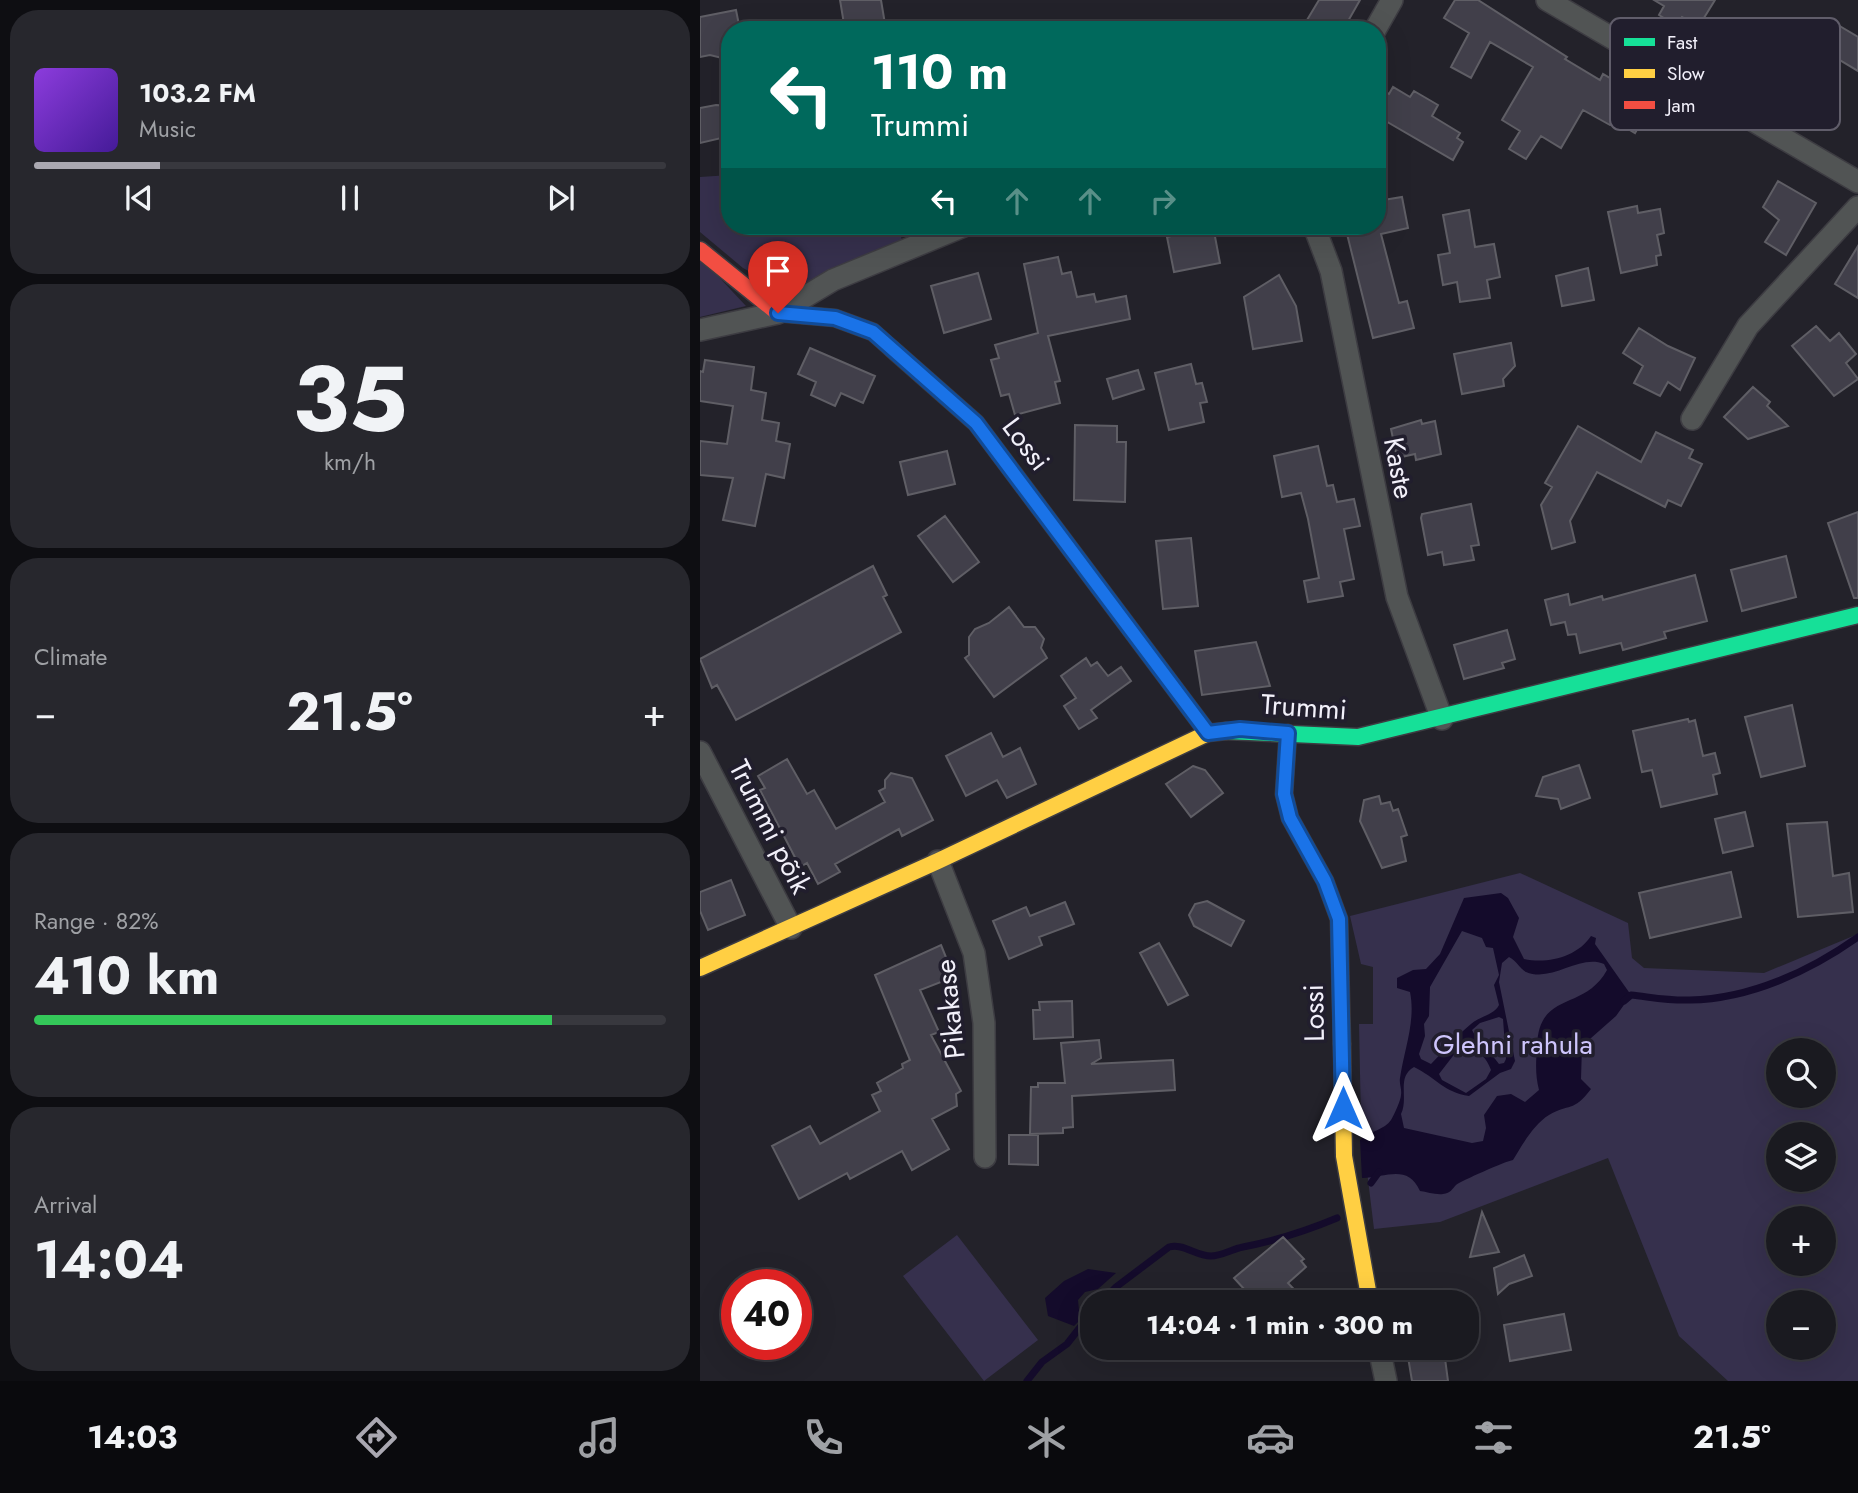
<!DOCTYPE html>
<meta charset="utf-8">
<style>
:root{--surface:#1a1a20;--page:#27272d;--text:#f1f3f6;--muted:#9fa1a5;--line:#38383e;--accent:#aaa8b1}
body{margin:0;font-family:Jost,sans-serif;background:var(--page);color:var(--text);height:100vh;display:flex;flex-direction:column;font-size:26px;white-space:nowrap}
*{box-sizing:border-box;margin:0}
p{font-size:23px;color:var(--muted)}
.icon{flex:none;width:38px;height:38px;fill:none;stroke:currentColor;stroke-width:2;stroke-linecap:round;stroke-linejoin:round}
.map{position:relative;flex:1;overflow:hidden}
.sheet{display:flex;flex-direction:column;gap:10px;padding:10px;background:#0e0e12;width:700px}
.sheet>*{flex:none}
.hud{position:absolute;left:21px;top:21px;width:665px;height:214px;border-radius:28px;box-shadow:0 7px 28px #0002,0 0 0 2px var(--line);background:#00695c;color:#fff;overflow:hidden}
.controls{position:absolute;left:1066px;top:1038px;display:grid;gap:14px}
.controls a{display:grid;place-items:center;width:70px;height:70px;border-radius:50%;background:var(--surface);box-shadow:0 7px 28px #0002,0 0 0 2px var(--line);font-size:35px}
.speed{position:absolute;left:21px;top:1269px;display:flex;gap:14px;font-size:35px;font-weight:700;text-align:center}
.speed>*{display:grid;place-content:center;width:91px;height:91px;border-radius:50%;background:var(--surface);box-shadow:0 7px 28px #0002,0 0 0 2px var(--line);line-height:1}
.speed .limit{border:10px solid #d22;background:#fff;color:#111}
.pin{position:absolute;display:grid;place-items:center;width:60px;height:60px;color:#fff;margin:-72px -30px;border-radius:50% 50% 50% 0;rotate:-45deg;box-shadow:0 0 7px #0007}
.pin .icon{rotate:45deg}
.me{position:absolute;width:77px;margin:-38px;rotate:0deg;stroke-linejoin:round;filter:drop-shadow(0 0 5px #0008)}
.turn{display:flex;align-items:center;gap:24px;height:147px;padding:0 35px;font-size:32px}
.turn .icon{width:91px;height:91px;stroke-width:2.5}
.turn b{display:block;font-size:49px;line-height:60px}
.lanes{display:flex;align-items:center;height:66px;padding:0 35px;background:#0003;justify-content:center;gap:35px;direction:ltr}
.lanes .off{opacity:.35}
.big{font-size:52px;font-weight:700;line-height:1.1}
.sheet .widget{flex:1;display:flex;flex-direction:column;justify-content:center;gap:10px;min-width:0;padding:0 24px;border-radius:28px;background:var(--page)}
.sheet .dial{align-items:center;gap:0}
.dial b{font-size:91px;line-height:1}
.song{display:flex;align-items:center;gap:21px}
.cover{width:84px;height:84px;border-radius:10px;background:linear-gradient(135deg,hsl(270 70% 55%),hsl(260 70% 35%))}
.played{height:7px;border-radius:4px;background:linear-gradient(90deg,var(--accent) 20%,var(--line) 20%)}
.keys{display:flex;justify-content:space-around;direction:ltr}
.heat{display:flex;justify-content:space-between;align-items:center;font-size:38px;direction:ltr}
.charge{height:10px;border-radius:5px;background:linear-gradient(90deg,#34c759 82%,var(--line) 0)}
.trip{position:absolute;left:380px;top:1290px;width:399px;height:70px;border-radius:28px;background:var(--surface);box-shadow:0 7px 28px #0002,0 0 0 2px var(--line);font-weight:700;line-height:70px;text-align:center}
.dock{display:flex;height:112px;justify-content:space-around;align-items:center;background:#0a0a0d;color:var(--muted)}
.dock .icon{width:49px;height:49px}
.dock .selected{color:var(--accent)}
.dock b{font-size:32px;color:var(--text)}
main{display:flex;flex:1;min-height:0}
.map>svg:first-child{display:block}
</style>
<main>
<section class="sheet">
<div class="widget">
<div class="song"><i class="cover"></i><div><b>103.2 FM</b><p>Music</p></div></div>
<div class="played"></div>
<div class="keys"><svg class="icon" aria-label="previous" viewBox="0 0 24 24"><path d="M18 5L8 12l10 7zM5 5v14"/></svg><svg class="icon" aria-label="pause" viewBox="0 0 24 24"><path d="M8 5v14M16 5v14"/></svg><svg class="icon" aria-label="next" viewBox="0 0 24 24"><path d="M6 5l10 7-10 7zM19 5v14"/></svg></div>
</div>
<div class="widget dial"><b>35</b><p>km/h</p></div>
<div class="widget"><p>Climate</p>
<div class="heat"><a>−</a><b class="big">21.5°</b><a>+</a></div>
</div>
<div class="widget"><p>Range · 82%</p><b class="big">410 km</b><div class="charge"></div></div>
<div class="widget"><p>Arrival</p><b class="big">14:04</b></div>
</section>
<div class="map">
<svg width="1158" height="1381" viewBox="0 0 1158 1381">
<rect width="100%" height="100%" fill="#23222a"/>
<!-- green -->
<path fill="#36304d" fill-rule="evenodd" d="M30 175V226H198L203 244 124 278 82 289 43 268 0 232V177Z
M0 257 46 306 0 317Z
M820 873 928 923 932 958 944 968 1064 973 1158 934V1381H1028L979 1336 908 1158 740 1222 674 1229 661 1122 659 1024H673V967L661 964 650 916ZM1078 1050H1124V1096H1078ZM1078 1134H1124V1180H1078ZM1078 1218H1124V1264H1078ZM1078 1302H1124V1348H1078Z
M257 1235 338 1340 284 1381 203 1276Z"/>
<!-- water -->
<path fill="#140b2b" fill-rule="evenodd" d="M801 893 808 898 819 918 813 937 824 959C848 964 877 957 891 936L896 938 895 944 931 995 916 1016 882 1046 881 1079 891 1089C873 1113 869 1103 849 1115 834 1124 822 1145 813 1160 806 1161 761 1181 756 1185 752 1189 751 1193 743 1194 736 1195 727 1192 720 1191 708 1164 687 1177 662 1178L660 1140C669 1131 685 1130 691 1120 694 1115 701 1100 701 1095 702 1089 699 1084 700 1078 704 1050 716 1021 710 992L697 988V978L713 970 726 969 740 954 764 898ZM762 931 782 938 786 947 793 948 799 975 794 985 799 1005C794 1015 780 1016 771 1024 756 1036 744 1051 731 1064L721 1059 719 1054 725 1036 724 1024 729 1016 730 987ZM809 957C816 960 820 969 826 972 852 983 879 954 904 964L907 970C884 1012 839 990 837 1046 836 1063 835 1074 839 1090L825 1102 811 1094 797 1096 784 1115 786 1128 783 1141 772 1143 704 1128 701 1114C709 1098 696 1077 714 1067 735 1077 745 1093 769 1096L800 1073 811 1069 815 1061 799 982 802 963ZM799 1017 803 1019 806 1059 804 1063 799 1064C790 1051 779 1044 772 1030L780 1023ZM767 1050C781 1052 786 1057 791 1070L786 1079 766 1093 742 1080 739 1074 756 1052Z
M388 1269 416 1273 398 1289 385 1292 378 1300 380 1320 374 1326 348 1316 345 1298 364 1281Z"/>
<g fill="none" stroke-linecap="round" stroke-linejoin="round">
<!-- stream -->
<path stroke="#140b2b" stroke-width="7" d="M924 1001 931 995C950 997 970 1001 990 1000 1050 999 1110 971 1158 937
M671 1183 679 1172
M401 1302 416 1287 469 1247C483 1243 496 1256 511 1256 521 1256 532 1249 543 1247 574 1241 606 1231 637 1218
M327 1381 342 1362 367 1344 392 1312"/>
</g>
<!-- building -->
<path fill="#413f4a" stroke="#5f5e65" stroke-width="2" d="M140 0H181L186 30H145Z
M619 0H660L643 30H601Z
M755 0H778L867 57 865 59 900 80 903 74 952 103 935 133 913 120 910 125 883 110 861 148 841 136 826 159 809 149 820 131 802 120 833 67 790 42 771 78 751 67 769 33 744 18Z
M954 0H1015L999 26 982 17 977 26 959 15 964 6Z
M36 10 40 30H30V60L10 55 0 57V17Z
M1138 25 1158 37V71L1123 50Z
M677 87 689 94 693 87 710 97 714 91 738 105 732 116 760 133 757 138 763 142 753 160 677 116Z
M16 105 30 106V136L0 143V108Z
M1078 181 1116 203 1086 255 1065 242 1079 220 1063 207Z
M702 197 708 228 681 234 699 303 707 301 714 328 673 338 647 234 660 226H677V201Z
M937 206 938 213 960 209 964 233 957 235 961 255 956 256 957 265 921 273 908 212Z
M769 210 775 247 794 244 800 277 787 280 790 298 760 302 757 282 743 285 738 255 750 253 743 215Z
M513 226 520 263 474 272 467 237Z
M1158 246V298L1135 284Z
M358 257 362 274 371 272 377 297 394 294 396 302 426 296 430 319 348 336 360 381 355 382 360 403 315 415 309 394 301 396 291 360 299 358 295 345 338 333 324 264Z
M888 268 894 300 862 306 856 276Z
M278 273 291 319 244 333 231 286Z
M579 275 596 306 602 341 553 349 544 297Z
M1116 326 1130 341 1139 333 1156 354 1146 363 1158 379 1134 396 1092 346Z
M939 328 968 346 995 358 980 390 968 382 960 396 934 383 943 366 923 353Z
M811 343 815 366 803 379 804 386 762 394 754 354Z
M110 348 175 376 163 403 141 393 135 406 111 395 116 382 98 374Z
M5 360 54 367 51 390 66 393 62 420 79 423 76 441 90 444 84 478 66 474 55 526 23 520 33 478 0 475V441L27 444 33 406 0 401V371L3 372Z
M491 364 496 384 502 383 507 402 500 403 504 422 469 430 455 373Z
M438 370 444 389 413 399 407 379Z
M1053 387 1070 402 1067 406 1088 426 1048 439 1024 417Z
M721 420 722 424 735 421 741 454 716 460 715 454 697 458 691 429Z
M375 425 417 426V442H426L425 502 374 500Z
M878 426 941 462 956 432 993 450 989 458 1002 464 981 506 968 500 965 507 897 472 870 521 875 542 852 549 841 505 852 487 845 483Z
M618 446 627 486 633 485 637 502 654 499 660 526 644 529 654 579 640 582 643 596 608 602 604 581 619 578 608 519 601 493 582 497 574 456Z
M247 451 255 484 208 495 200 462Z
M771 504 779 545 771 546 774 560 744 565 742 552 728 555 721 518 722 514Z
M1158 512V598H1154L1128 523Z
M245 516 279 562 253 582 218 536Z
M491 538 498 606 463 609 456 541Z
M1086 556 1096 597 1042 611 1031 570Z
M173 566 187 595 183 597 201 632 36 720 17 685 12 688 0 659Z
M995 575 1007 621 964 632 966 638 923 650 921 643 880 653 876 634 868 635 865 622 851 625 845 600 868 594 870 605 902 596 903 600Z
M309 607 324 627H335L344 639 341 648 347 658 294 697 265 658 269 655V637L275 629 289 623Z
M807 630 815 659 802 663 804 668 764 679 754 645Z
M556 642 570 686 502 695 495 651Z
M386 658 391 666 397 662 408 676 421 667 431 681 391 710 397 718 379 729 364 706 376 698 361 676Z
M1092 705 1105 766 1061 777 1045 717Z
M988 719 989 722 995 720 1003 756 1015 753 1020 773 1013 775 1017 794 961 807 952 770 942 772 933 731Z
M291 733 303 757 320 748 336 784 307 798 297 780 266 796 246 756Z
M87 759 107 794 114 790 136 829 185 802 179 791 185 788V780L191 773 212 778 233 820 202 836 199 829 135 864 140 872 118 884 107 863 100 867 60 790 65 788 58 776Z
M879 765 890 798 861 809 858 799 836 796 843 777Z
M493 766 505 770 523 793 491 817 466 784Z
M679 796 681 804 690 802 693 811 698 809 707 835 701 837 706 861 682 868 660 821 664 800Z
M1045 812 1053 846 1023 853 1015 819Z
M1127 822 1133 876 1149 873 1153 912 1098 917 1087 824Z
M1031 872 1041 917 950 938 939 893Z
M31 880 45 915 8 930 0 911V892Z
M507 901 544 921 531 946 494 926 489 915 495 904Z
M365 902 374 924 339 937 342 945 309 959 293 921 326 907 330 916Z
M459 943 488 995 468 1005 440 953Z
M241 945 254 977 220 990 239 1032 231 1035 261 1091 256 1094 257 1106 232 1119 249 1149 212 1170 202 1151 150 1179 147 1173 99 1199 72 1146 110 1126 120 1144 180 1111 172 1095 181 1091 177 1083 203 1068 202 1064 210 1060 175 975Z
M372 1001 373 1037 334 1039 333 1010H340L339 1002Z
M399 1040 401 1058 391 1064 473 1060 475 1090 372 1096 373 1127 363 1128V1133L330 1134 331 1087H338V1083H365L361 1043Z
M309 1135H338V1165L309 1164Z
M782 1212 799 1252 770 1257Z
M583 1237 604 1259 601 1261 606 1267 588 1283 606 1302H556L534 1278Z
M824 1255 832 1276 809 1284 798 1294 794 1268Z
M864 1314 871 1350 810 1361 804 1325Z
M744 1351 748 1381H712L708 1357Z"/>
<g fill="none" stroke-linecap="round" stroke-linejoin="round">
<!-- street casing -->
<g stroke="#3d3c42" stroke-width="24">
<path id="street" d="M847 0 1158 182
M675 30 692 0
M614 226 631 271 697 597 742 719
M0 330 78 313 133 280 264 226
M992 419 1048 326 1158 207
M0 752 91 928
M238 861 274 953 284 1023 285 1157
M679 1348 686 1381"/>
</g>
<!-- fast casing -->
<g stroke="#3d3c42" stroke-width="19">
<path id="fast" d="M192 349 276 423 508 733
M526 731 658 737 1158 615
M588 733 584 794 590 818 625 881 639 919 642 1044"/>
</g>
<!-- slow casing -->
<g stroke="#3d3c42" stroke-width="19">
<path id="slow" d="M0 968 238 861 508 733 526 731
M642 1044 644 1156 670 1302"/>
</g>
<!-- jam casing -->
<g stroke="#3d3c42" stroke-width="19">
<path id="jam" d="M0 250 78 313 135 318 173 332 192 349"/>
</g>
<!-- street -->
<use href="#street" stroke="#515454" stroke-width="21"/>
<!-- fast -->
<use href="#fast" stroke="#16e098" stroke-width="16"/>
<!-- slow -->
<use href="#slow" stroke="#ffcf43" stroke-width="16"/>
<!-- jam -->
<use href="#jam" stroke="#f24e42" stroke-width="16"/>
</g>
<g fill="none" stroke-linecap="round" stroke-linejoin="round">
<!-- route casing -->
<g stroke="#114b97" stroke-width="18">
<path id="route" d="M78 313 135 318 173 332 276 423 508 733 540 729 588 733 584 794 590 818 625 881 639 919 643 1108"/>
</g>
<!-- route -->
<use href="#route" stroke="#1a73e8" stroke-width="12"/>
</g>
<g text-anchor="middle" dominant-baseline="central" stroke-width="7" stroke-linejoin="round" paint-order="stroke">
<!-- street labels -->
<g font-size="28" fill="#f2f0fa" stroke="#211e2d">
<text transform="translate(326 444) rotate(53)">Lossi</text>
<text transform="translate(699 468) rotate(79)">Kaste</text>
<text transform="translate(604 707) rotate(4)">Trummi</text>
<text transform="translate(70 827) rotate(63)">Trummi põik</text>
<text transform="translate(250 1009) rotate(-96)">Pikakase</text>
<text transform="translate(614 1013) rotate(-91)">Lossi</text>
</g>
<!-- park labels -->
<g font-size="28" fill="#cec5fc" stroke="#211e2d">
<text x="813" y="1044">Glehni rahula</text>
</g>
</g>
<!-- legend -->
<rect x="910" y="18" width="230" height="112" rx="10" fill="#211e2d" stroke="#605d6a" stroke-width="2"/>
<rect x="924" y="38" width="31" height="8" fill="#16e098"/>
<rect x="924" y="69" width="31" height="9" fill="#ffcf43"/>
<rect x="924" y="101" width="31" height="8" fill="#f24e42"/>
<g font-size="19" fill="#f2f0fa">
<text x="967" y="49">Fast</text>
<text x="967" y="80">Slow</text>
<text x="967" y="112">Jam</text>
</g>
</svg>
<div class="controls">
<a><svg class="icon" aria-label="search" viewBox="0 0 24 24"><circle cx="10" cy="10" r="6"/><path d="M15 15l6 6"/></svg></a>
<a><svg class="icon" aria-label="layers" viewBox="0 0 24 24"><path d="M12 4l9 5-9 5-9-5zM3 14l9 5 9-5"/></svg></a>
<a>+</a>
<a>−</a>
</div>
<div class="speed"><div class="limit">40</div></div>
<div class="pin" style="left:78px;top:313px;background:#d93025"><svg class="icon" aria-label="arrive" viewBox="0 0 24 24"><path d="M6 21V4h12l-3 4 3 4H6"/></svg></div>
<svg class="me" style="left:643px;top:1108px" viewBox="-20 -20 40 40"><path d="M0-17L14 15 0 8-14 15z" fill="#1a73e8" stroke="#fff" stroke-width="4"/></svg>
<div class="trip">14:04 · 1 min · 300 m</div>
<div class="hud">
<div class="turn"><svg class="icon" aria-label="left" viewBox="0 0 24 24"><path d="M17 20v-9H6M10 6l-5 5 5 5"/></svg><div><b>110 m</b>Trummi</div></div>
<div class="lanes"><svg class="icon" aria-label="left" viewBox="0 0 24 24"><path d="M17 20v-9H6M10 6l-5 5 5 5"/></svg><svg class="icon off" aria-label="ahead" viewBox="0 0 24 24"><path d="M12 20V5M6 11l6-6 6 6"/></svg><svg class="icon off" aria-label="ahead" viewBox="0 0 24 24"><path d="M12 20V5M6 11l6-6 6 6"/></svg><svg class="icon off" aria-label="right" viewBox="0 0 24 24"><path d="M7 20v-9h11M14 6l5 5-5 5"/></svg></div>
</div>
</div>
</main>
<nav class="dock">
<b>14:03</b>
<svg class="icon selected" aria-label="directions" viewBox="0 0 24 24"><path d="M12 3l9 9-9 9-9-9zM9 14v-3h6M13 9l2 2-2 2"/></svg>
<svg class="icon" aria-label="music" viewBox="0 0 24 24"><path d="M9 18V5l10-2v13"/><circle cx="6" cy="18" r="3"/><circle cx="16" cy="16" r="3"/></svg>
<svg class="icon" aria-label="phone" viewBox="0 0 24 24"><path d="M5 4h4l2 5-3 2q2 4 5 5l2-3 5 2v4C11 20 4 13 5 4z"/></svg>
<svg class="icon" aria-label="climate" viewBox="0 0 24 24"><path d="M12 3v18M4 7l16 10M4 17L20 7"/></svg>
<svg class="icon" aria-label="car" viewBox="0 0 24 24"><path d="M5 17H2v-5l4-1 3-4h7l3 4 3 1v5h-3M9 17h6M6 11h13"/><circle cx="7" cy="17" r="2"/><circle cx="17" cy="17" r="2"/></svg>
<svg class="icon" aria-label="filters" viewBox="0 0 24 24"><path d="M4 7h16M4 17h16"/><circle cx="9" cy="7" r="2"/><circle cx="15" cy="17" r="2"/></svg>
<b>21.5°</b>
</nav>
